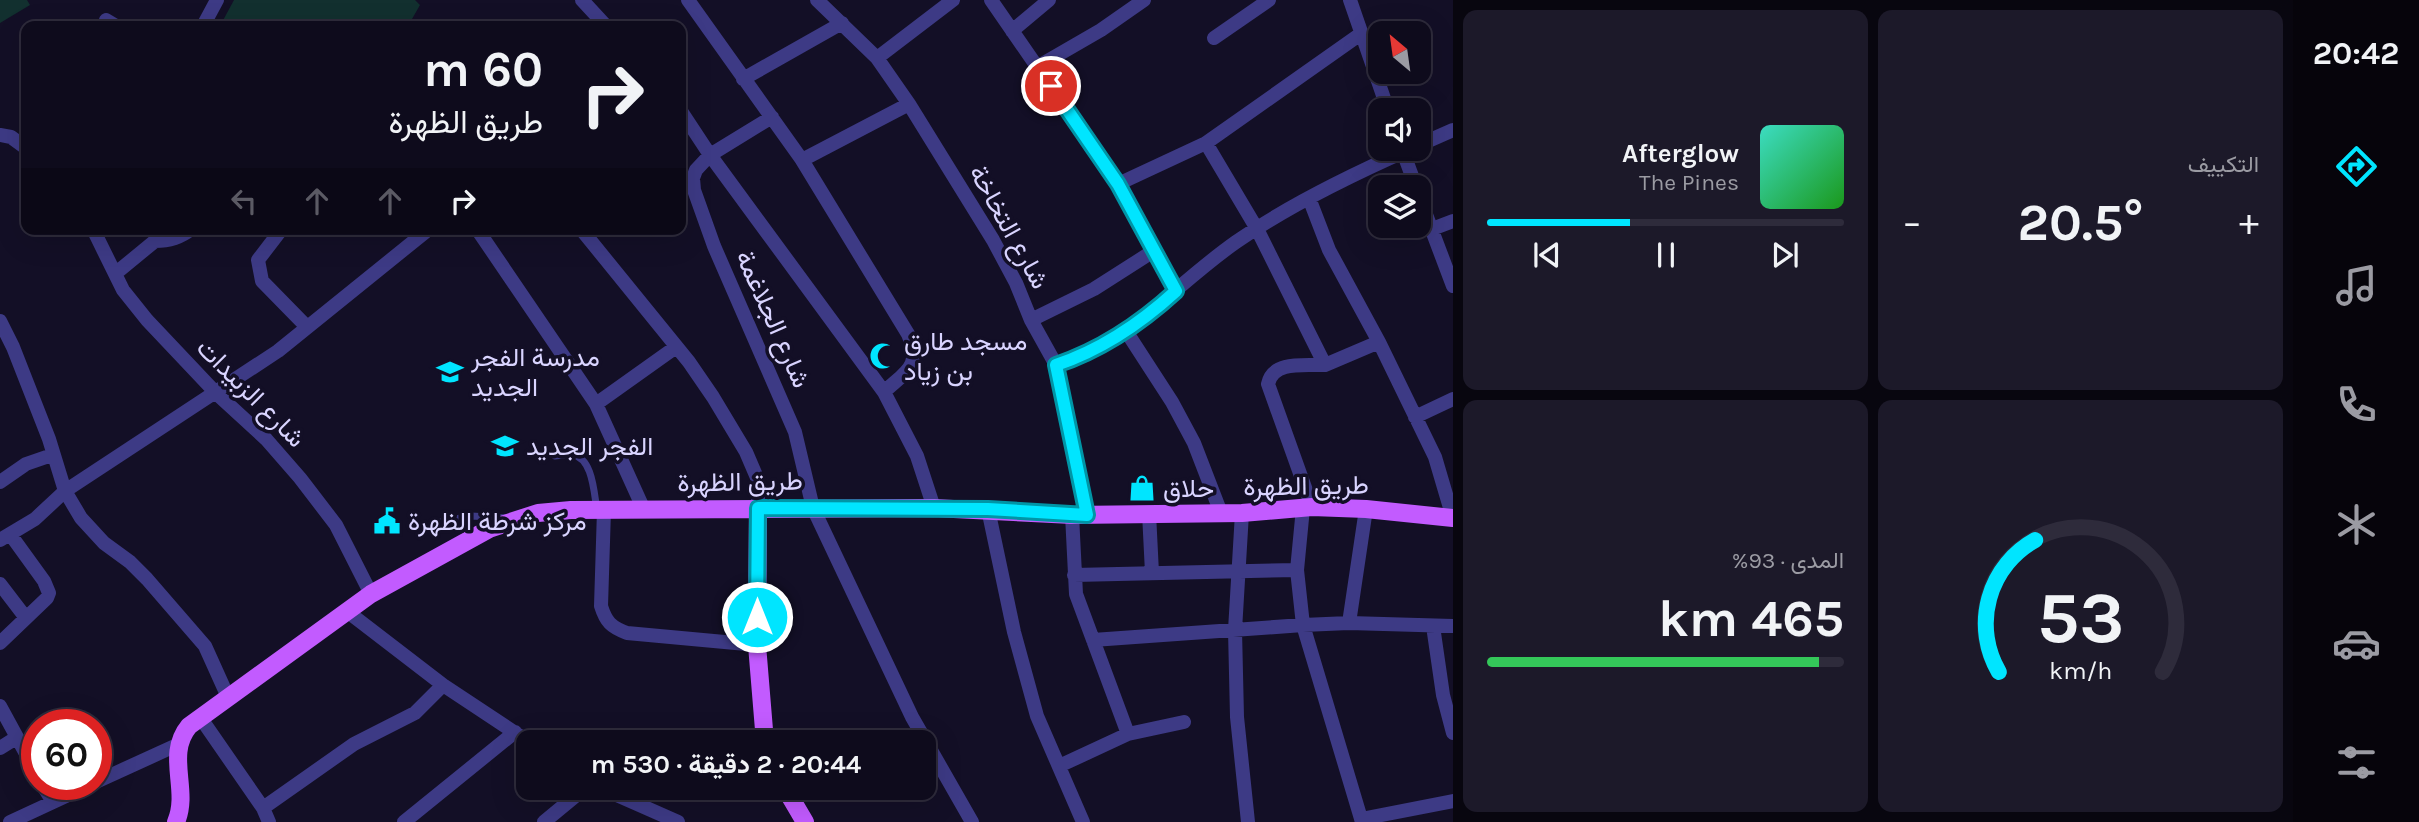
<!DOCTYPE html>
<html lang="ar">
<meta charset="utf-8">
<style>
:root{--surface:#0e0b1c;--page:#1c1929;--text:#f1f3f6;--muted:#9b9ba3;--line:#2e2b3b;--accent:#00e5ff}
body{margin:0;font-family:Karla,Vazirmatn,sans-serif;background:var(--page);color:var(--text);direction:rtl;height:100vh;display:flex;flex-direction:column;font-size:26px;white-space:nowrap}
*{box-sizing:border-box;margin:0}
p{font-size:23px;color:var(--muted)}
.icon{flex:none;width:38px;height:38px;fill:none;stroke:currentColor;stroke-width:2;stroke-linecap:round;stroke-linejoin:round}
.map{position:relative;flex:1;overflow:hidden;direction:ltr}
.drawer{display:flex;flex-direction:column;gap:10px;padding:10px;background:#08060f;width:840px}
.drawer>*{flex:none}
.guide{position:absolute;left:21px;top:21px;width:665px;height:214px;border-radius:14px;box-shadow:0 7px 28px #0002,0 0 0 2px var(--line);direction:rtl;background:#0e0b1c;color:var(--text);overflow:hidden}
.needle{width:46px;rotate:331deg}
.fabs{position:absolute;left:1368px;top:21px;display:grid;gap:14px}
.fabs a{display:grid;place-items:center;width:63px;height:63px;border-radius:14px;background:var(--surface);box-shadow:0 7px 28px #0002,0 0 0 2px var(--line);font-size:35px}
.speed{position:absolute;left:21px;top:709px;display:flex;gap:14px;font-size:35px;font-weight:700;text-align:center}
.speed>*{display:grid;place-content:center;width:91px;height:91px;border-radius:50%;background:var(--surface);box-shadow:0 7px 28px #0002,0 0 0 2px var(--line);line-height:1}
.speed .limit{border:10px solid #d22;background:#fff;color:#111}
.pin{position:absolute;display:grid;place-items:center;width:60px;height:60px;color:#fff;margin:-30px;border:4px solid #fff;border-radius:50%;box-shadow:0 2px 7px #0007}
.me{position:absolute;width:77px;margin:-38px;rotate:0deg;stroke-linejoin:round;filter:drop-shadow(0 0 5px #0008)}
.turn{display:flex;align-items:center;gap:24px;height:147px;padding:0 28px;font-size:32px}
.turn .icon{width:91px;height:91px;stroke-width:2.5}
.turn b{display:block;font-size:49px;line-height:60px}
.lanes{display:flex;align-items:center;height:66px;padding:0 28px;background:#0003;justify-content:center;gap:35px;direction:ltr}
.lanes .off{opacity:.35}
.big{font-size:52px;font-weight:700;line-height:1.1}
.drawer .widget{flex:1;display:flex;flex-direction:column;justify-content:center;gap:10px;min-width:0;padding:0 24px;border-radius:14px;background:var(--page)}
.drawer .dial{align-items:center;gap:0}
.dial svg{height:182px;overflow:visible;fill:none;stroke:var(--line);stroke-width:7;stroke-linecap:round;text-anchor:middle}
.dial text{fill:var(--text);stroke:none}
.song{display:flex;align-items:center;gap:21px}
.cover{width:84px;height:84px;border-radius:10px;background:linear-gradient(135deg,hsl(170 70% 55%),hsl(120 70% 35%))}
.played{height:7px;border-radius:4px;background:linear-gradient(90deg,var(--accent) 40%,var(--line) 40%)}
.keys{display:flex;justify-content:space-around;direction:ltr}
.heat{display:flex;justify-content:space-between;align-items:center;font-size:38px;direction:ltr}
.charge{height:10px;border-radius:5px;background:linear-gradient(90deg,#34c759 93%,var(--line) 0)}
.drawer .tiles{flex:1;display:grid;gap:10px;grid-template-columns:repeat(2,1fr)}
.trip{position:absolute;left:516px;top:730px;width:420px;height:70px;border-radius:14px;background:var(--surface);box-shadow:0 7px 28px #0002,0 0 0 2px var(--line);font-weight:700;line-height:70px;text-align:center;direction:rtl}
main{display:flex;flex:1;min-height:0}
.tabs{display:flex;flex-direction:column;width:126px;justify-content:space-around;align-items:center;background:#06040b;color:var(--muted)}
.tabs .icon{width:49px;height:49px}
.tabs .active{color:var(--accent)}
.tabs b{font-size:32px;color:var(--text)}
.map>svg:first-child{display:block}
</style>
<main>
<nav class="tabs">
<b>20:42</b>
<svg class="icon active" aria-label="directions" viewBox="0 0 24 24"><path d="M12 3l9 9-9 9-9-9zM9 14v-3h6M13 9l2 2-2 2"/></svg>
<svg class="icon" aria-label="music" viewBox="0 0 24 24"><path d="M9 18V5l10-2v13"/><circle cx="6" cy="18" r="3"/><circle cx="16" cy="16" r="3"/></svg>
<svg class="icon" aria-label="phone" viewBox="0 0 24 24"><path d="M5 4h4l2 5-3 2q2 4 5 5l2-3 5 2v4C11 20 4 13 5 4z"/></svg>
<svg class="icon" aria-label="climate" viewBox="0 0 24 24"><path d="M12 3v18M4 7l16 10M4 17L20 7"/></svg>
<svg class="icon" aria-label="car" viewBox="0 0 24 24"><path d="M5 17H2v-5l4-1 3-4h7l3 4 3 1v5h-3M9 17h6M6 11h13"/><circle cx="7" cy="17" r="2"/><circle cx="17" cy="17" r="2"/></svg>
<svg class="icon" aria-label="filters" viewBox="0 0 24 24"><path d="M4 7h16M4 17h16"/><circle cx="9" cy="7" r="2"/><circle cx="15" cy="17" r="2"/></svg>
</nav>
<section class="drawer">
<div class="tiles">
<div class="widget"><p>التكييف</p>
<div class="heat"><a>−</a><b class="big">20.5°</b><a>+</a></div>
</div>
<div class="widget">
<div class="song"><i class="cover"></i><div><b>Afterglow</b><p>The Pines</p></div></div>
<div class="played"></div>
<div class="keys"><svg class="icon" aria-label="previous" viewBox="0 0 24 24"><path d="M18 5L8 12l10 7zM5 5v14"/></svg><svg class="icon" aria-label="pause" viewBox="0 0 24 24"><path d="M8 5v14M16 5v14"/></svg><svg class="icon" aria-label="next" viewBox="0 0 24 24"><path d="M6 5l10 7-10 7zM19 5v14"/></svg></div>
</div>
<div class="widget dial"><svg viewBox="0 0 100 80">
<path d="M14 69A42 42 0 1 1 86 69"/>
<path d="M14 69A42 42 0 0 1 30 11" stroke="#00e5ff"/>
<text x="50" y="56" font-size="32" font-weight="700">53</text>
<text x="50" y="72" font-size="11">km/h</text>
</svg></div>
<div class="widget"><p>المدى · 93%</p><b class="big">465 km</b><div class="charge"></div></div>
</div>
</section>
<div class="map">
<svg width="1453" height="822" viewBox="0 0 1453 822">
<rect width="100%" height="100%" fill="#130f26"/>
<!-- green -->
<path fill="#12302f" d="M0 0H27L30 5 0 23Z
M234 0H415L420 5 408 26H220Z"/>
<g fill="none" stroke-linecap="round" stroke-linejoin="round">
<!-- lane -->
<path stroke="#3d3a85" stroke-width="7" d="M555 456C561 455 567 454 572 455 593 457 594 494 597 510
M435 523 471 516 507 518"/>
<!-- street -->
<path stroke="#3d3a85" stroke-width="14" d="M582 0 606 26
M688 0 802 160 908 334C922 367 906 371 884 392
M817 0 877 58 909 104 993 240 1016 283 1031 320 1056 365 1087 515
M991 0 1118 184 1176 291
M1350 0 1388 110
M106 20 116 26
M203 26 217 0
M1012 31 1049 0
M1214 38 1269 0
M877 58 953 0
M1037 67 1101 30 1144 0
M743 79 842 23
M681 111 710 155 884 392 917 456 934 508
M772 117 710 155 696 170 693 178 694 190 714 246 795 432 813 508 912 717 972 822
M0 135 11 137 26 148
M1206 143 1257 229 1325 365 1379 342
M1419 145 1453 130
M1402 149 1416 187
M802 160 909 104
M1118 184 1206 143 1362 33
M1419 196 1453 286
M1309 198 1329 250 1379 342 1435 457 1453 518
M93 229 123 290 147 320 216 393 266 439 300 478 336 525 371 594
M477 229 596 404 644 510
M581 229 689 362 713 397 746 452 758 480V508
M1432 229 1453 221
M281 230 258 260 262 281 307 327
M116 273 155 241C169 241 180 238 191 229
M1031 320 1094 289 1155 250
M0 321 13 347 49 439 65 491 81 518 104 543 130 562 147 579 205 646 228 697
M1126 331 1172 402 1194 443 1221 513
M1056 365C1134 339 1172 287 1236 242 1289 205 1351 175 1410 149
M596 404 676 347
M1415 417 1453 399
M0 482 26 464 52 455
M1312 507 1268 384C1273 360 1306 366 1325 365
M1303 508 1297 570 1303 625 1362 822
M988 509 1014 632 1037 716 1083 822
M604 510 601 606C606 622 611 627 627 633L757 645
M1149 513 1152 573
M1242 513 1235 630 1237 717 1248 822
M1072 515 1076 594 1128 734
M0 540 35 519 65 491 278 351 429 229
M1074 575 1297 570
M0 584 26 618
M348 612 443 685 529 742
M1349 623 1366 509
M1433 626 1443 695 1453 733
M1093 640 1303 625 1349 623 1453 626
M0 643 47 598 49 593 44 581 10 534
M0 706 37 774
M200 717 263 808 269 822
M0 748 16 738
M1059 766 1128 734 1184 722
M96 782 179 744
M42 784 53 802
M601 788 678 822
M263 808 354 744 415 713 443 685
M1361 819 1453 801
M10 822 92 784
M404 822 515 732
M544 822 585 788"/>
<!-- primary -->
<path stroke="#c25bff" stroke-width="18" d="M758 508 757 645 765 742
M785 788 805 822
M176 822C190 790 165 755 189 726L371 594 489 529 538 513 571 510 934 508 1072 515 1242 513 1312 507 1366 509 1453 518"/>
</g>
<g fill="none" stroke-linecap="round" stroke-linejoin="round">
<!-- route casing -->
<g stroke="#0095a6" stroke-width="18">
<path id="route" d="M757 617 758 508 988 509 1087 515 1056 365C1101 350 1141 323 1176 291L1118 184 1051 86"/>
</g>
<!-- route -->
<use href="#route" stroke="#00e5ff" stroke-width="12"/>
</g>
<!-- icons -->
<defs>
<g id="mosque-bare" transform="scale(2.1)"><path d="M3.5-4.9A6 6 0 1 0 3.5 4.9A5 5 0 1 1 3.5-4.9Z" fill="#00e5ff" stroke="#130f26" stroke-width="2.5" paint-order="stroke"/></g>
<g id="school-bare" transform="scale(2.1)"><path d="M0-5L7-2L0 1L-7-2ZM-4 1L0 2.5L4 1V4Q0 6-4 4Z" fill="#00e5ff" stroke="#130f26" stroke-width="2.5" paint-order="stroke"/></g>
<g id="shop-bare" transform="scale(2.1)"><path d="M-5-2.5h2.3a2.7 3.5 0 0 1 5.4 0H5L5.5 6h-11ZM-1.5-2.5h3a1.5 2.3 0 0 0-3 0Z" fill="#00e5ff" stroke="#130f26" stroke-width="2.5" paint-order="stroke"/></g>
<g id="civic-bare" transform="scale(2.1)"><path d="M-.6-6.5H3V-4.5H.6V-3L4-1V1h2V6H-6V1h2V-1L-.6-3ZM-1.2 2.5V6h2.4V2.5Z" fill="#00e5ff" stroke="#130f26" stroke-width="2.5" paint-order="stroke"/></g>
</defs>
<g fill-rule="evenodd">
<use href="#mosque-bare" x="883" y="356"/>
<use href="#school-bare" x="450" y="372"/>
<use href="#school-bare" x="505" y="446"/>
<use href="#shop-bare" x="1142" y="488"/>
<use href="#civic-bare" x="387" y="521"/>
</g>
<g text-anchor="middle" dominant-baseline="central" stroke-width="7" stroke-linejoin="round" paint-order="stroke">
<!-- street labels -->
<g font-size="26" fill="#d9d4ff" stroke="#130f26">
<text transform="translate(1009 227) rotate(61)">شارع التخاخة</text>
<text transform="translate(773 319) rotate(66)">شارع الجلاغمة</text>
<text transform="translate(251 393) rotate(45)">شارع الزبيدات</text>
<text transform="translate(740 482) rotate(-1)">طريق الظهرة</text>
<text transform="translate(1306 486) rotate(-1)">طريق الظهرة</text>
</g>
<!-- poi labels -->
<g font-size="26" fill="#d9d4ff" stroke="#130f26" text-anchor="start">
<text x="904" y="341">مسجد طارق<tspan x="904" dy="30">بن زياد</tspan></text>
<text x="471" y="357">مدرسة الفجر<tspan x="471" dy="30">الجديد</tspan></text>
<text x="526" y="446">الفجر الجديد</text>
<text x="1163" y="488">حلاق</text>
<text x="408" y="521">مركز شرطة الظهرة</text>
</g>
</g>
</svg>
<div class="fabs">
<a><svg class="needle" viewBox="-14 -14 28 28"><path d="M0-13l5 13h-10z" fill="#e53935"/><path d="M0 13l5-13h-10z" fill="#9b9ba3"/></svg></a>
<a><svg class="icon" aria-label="sound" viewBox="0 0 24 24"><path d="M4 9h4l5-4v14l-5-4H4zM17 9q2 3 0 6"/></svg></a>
<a><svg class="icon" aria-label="layers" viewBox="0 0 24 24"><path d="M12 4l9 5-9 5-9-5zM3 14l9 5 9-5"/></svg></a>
</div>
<div class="speed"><div class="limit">60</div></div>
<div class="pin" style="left:1051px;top:86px;background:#d93025"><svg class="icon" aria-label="arrive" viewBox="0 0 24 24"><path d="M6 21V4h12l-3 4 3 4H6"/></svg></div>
<svg class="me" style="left:757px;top:617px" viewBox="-20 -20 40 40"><circle r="17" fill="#00e5ff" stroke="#fff" stroke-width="3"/><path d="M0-11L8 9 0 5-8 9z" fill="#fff"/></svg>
<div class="trip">20:44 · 2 دقيقة · 530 m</div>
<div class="guide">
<div class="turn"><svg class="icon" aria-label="right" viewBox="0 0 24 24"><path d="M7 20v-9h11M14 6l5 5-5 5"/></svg><div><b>60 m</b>طريق الظهرة</div></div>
<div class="lanes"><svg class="icon off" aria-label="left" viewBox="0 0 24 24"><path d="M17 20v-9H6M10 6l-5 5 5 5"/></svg><svg class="icon off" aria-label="ahead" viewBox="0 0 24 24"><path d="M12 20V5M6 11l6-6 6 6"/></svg><svg class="icon off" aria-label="ahead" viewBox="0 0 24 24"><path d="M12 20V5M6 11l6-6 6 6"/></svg><svg class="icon" aria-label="right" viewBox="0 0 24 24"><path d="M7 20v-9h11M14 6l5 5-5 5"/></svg></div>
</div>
</div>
</main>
